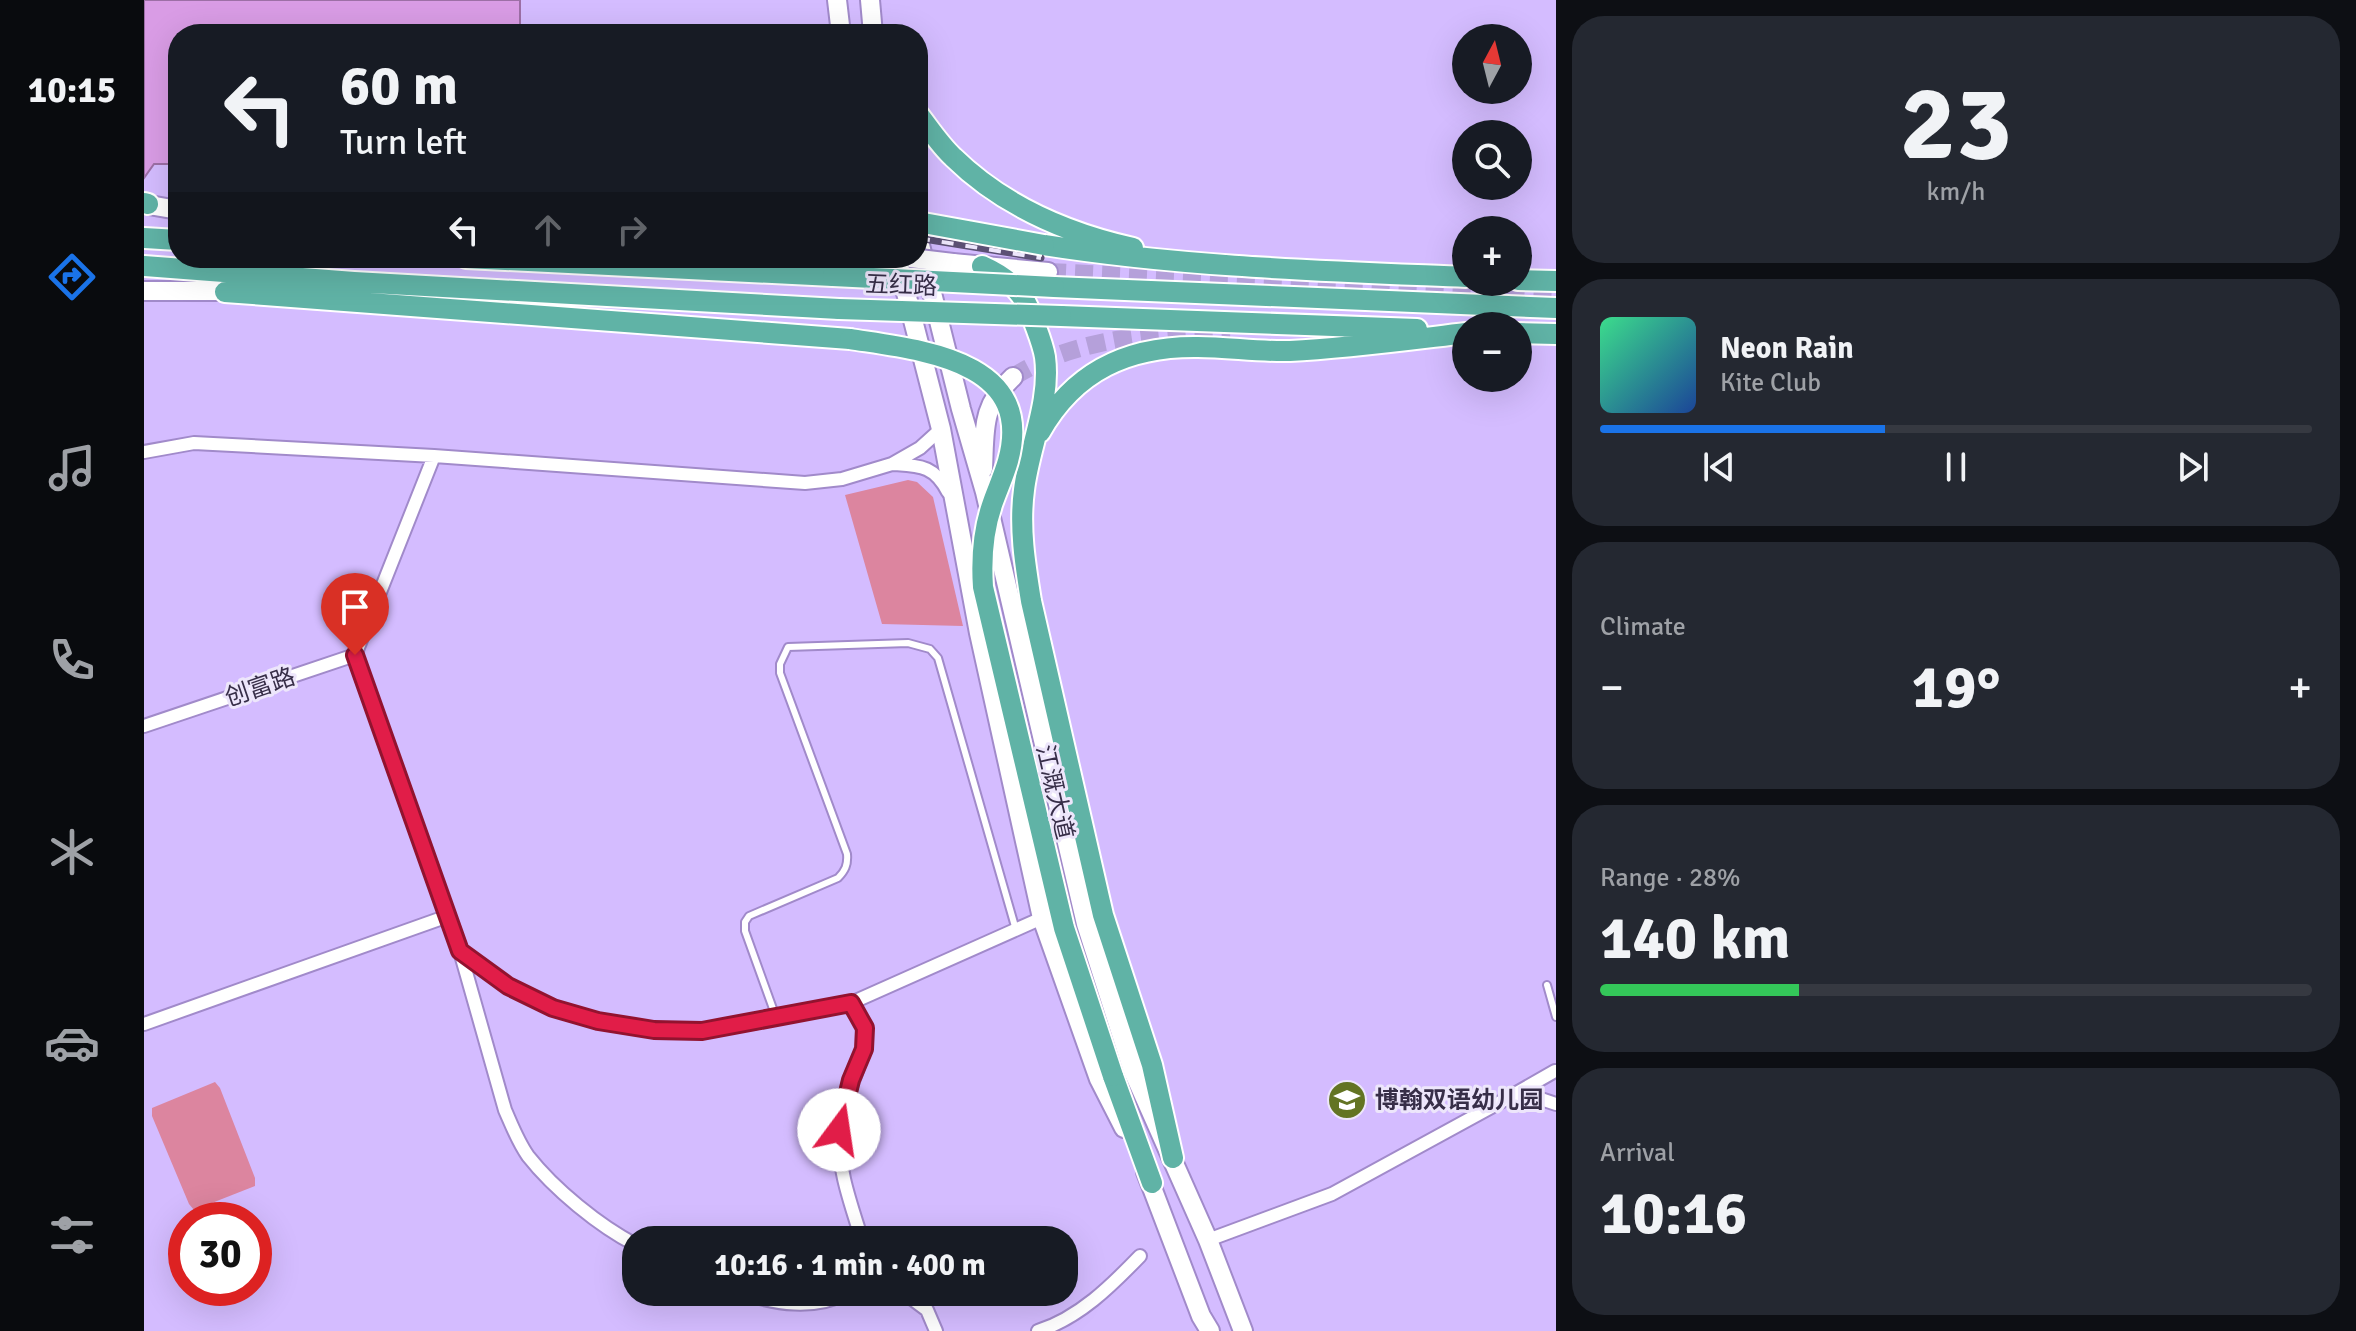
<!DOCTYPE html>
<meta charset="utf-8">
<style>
:root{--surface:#171b24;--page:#242831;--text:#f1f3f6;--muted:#9ea1a6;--line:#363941;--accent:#1a73e8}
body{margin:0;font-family:Signika,"Noto Sans SC",sans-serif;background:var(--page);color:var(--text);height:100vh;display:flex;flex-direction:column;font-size:30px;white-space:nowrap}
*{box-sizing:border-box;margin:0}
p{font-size:26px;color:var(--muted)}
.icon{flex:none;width:44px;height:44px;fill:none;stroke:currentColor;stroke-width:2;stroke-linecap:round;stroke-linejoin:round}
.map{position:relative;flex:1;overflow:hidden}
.details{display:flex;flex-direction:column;gap:16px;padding:16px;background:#0d0f14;width:800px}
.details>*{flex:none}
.guide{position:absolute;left:24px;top:24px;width:760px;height:244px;border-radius:32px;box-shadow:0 8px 32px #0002;background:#171b24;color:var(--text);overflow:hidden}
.needle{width:52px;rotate:7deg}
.buttons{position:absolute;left:1308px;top:24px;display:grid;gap:16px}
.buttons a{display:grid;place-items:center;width:80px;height:80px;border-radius:50%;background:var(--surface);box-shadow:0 8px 32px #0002;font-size:40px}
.speed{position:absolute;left:24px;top:1202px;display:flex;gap:16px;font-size:40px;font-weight:700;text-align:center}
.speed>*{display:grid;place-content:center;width:104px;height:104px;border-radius:50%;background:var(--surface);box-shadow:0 8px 32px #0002;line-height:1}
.speed .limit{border:12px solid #d22;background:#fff;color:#111}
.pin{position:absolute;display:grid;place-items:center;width:68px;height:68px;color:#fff;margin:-82px -34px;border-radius:50% 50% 50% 0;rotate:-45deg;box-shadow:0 0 8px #0007}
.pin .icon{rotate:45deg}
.me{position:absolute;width:88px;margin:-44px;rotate:14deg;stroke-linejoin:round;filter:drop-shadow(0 0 6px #0008)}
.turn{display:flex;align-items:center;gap:28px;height:168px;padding:0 40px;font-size:36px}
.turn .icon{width:104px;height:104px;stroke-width:2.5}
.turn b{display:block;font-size:56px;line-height:68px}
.lanes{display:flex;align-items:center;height:76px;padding:0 40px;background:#0003;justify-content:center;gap:40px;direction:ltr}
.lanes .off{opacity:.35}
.big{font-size:60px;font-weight:700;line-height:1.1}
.details .tile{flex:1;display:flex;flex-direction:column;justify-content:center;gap:12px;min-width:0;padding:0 28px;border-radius:32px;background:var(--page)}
.details .dial{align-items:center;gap:0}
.dial b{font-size:104px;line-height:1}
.song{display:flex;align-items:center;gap:24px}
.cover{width:96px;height:96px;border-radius:12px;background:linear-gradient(135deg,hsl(150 70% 55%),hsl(220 70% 35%))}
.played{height:8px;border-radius:4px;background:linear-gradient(90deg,var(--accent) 40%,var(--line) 40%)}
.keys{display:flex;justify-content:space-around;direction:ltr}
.heat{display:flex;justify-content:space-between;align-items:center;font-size:44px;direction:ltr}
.charge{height:12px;border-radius:6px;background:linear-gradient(90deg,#34c759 28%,var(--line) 0)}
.trip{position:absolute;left:478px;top:1226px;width:456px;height:80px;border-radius:32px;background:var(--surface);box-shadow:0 8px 32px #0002;font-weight:700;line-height:80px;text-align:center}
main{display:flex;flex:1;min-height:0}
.dock{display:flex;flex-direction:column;width:144px;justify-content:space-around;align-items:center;background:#090b0e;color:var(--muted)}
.dock .icon{width:56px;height:56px}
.dock .selected{color:var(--accent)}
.dock b{font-size:36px;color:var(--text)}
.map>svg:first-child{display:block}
</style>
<main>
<nav class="dock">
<b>10:15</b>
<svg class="icon selected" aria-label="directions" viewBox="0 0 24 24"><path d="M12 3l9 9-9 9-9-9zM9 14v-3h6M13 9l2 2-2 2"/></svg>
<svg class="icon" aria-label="music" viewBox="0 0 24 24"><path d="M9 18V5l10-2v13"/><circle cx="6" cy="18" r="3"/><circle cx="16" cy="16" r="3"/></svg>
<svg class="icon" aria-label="phone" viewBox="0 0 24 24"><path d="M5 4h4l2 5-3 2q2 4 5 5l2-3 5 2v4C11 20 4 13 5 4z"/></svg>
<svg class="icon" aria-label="climate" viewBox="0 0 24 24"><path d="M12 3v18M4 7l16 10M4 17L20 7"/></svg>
<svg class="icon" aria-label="car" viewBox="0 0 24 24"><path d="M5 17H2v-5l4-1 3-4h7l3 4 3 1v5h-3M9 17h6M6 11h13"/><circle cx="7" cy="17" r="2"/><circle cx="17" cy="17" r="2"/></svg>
<svg class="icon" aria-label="filters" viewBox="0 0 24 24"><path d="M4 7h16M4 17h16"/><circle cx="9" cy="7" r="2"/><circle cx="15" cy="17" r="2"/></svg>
</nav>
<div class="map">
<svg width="1412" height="1331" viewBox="0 0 1412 1331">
<rect width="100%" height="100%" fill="#d4bcff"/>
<!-- green -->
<path fill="#dc859f" d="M764 480 773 482 789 497 819 626 738 624 701 495Z
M71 1082 76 1088 111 1178V1186L50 1210 45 1204 8 1116V1108Z"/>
<!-- building -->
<path fill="#d99ce5" stroke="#9d6fa6" stroke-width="2" d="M0 0H376V34H34V147H29L26 164H10L0 178Z"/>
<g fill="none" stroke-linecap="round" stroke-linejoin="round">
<!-- secondary-tunnel -->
<path stroke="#b5a0da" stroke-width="18" stroke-dasharray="18 9" stroke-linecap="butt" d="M904 272 1412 296
M869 377C930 338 1015 332 1086 330"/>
<!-- service casing -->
<g stroke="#a18aca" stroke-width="10">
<path id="service" d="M1403 985 1412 1017
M632 1017 601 931V922L605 916 694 878C701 871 704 865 703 854L636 673V664L644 647 764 643 786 649 794 658 872 930"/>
</g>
<!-- minor casing -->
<g stroke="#a18aca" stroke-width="16">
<path id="minor" d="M797 429 776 448 748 464C776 466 790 465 804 492
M0 452 50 443 290 456 661 483 698 479 748 464
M211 655 316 951 361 1110C368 1126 374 1142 384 1156 410 1189 455 1226 492 1245
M0 726 211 655 290 456
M316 951 364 986 409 1008 454 1021 510 1030 558 1031 707 1003 898 918
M707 1003C711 1011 720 1022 721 1031 723 1059 697 1100 695 1132 694 1171 707 1204 718 1240
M0 1024 304 916
M1411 1071 1362 1099 1394 1098 1412 1104
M1064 1240 1188 1194 1362 1099
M595 1292C631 1304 670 1311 705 1292
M759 1292 783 1310 792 1331
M894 1331C935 1318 967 1286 996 1256"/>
</g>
<!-- secondary casing -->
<g stroke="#a18aca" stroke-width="22">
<path id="secondary" d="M693 0 697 34
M726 0 729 34
M0 204 34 210
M774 237 817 409 841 492 942 924 989 1071 1064 1240 1099 1331
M753 258 797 429 835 633 898 918 955 1079 980 1128
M809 263 904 272
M0 291H96
M839 469C841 428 837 406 869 377
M1002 1172 1057 1316 1066 1331"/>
</g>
<!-- trunk casing -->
<g stroke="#fff" stroke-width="24">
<path id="trunk" d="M774 114C785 128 796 145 809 157 859 206 922 233 989 248
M0 203 4 204
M0 238 34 240
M900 245C1040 267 1180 271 1322 277
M322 258 689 276
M0 266 210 282 695 309
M838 266C865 278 881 293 890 322 894 333 899 345 901 357 907 402 885 447 880 490 875 527 881 564 887 601L959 915 1008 1065 1029 1158
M1374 280 1412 281
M910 287 1412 308
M81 292 706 339
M917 316 1273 329
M1374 333 1412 334
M896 432C931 370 985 346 1054 347 1084 347 1115 352 1146 351 1205 348 1263 340 1322 333
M969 1076 1008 1183"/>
</g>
<!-- service -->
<use href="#service" stroke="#fff" stroke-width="6"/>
<!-- minor -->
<use href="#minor" stroke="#fff" stroke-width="12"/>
<!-- secondary -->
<use href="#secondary" stroke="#fff" stroke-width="18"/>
<!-- trunk -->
<use href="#trunk" stroke="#60b3a6" stroke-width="20"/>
<!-- rail casing -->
<g stroke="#5c5074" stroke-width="7">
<path id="rail" d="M774 238 897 258"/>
</g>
<!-- rail -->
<use href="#rail" stroke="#ede6fb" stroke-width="4" stroke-dasharray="12" stroke-linecap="butt"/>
<!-- secondary-bridge casing -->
<g stroke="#a18aca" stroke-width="22" stroke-linecap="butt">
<path id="secondary-bridge" d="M767 258 809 263"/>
</g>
<!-- trunk-bridge casing -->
<g stroke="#fff" stroke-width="24" stroke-linecap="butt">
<path id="trunk-bridge" d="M774 222 900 245
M689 276 910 287
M695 309 917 316
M706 339C775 350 892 359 864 461 860 475 854 488 849 502 839 530 837 558 839 587L920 928 969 1076"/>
</g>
<!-- secondary-bridge -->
<use href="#secondary-bridge" stroke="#fff" stroke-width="18"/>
<!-- trunk-bridge -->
<use href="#trunk-bridge" stroke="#60b3a6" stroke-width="20"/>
</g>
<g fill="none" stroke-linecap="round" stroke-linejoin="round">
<!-- route casing -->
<g stroke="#92132f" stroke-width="20">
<path id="route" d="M211 655 316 951 364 986 409 1008 454 1021 510 1030 558 1031 707 1003 721 1028 720 1049 707 1080 695 1130"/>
</g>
<!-- route -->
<use href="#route" stroke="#e11d48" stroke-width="14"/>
</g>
<!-- icons -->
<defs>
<g id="school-disc" transform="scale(2)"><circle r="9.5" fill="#637423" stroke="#ede6fb"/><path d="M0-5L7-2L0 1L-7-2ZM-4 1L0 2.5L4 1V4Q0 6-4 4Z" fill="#fff"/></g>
</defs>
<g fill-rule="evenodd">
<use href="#school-disc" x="1203" y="1100"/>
</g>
<g text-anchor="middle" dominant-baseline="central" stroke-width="6" stroke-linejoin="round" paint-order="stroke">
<!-- street labels -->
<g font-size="24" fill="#372e48" stroke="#ede6fb">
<text transform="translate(757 285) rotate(2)">五红路</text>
<text transform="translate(116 687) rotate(-19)">创富路</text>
<text transform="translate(911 792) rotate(77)">江溉大道</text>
</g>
<!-- poi labels -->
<g font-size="24" font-weight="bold" fill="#372e48" stroke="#ede6fb" text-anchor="start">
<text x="1231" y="1100">博翰双语幼儿园</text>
</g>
</g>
</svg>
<div class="buttons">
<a><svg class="needle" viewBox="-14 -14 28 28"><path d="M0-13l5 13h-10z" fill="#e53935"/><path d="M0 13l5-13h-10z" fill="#9ea1a6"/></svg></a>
<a><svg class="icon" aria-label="search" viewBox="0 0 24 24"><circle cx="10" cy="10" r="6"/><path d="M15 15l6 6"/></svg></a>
<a>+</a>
<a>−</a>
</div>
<div class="speed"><div class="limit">30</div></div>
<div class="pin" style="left:211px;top:655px;background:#d93025"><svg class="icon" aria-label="arrive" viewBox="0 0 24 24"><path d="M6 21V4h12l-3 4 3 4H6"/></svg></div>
<svg class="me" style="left:695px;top:1130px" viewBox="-20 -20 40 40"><circle r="19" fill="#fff"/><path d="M0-13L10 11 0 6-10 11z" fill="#e11d48"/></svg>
<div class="trip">10:16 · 1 min · 400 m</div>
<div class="guide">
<div class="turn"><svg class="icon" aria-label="left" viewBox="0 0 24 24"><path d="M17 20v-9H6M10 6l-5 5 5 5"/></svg><div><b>60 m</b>Turn left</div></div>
<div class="lanes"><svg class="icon" aria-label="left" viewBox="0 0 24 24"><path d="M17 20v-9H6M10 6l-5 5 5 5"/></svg><svg class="icon off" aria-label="ahead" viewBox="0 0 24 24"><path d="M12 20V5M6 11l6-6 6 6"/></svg><svg class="icon off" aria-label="right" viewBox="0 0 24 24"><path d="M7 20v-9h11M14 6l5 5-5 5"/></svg></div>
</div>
</div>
<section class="details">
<div class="tile dial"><b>23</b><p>km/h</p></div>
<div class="tile">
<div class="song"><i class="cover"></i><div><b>Neon Rain</b><p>Kite Club</p></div></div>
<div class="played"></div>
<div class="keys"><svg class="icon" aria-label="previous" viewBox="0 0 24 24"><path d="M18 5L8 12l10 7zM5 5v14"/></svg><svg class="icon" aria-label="pause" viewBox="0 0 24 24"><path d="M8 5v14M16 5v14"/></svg><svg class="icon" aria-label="next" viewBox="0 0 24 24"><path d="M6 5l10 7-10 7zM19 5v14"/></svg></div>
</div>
<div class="tile"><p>Climate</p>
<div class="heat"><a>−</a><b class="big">19°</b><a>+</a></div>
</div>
<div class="tile"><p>Range · 28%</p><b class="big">140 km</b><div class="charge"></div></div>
<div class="tile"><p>Arrival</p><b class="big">10:16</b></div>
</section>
</main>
